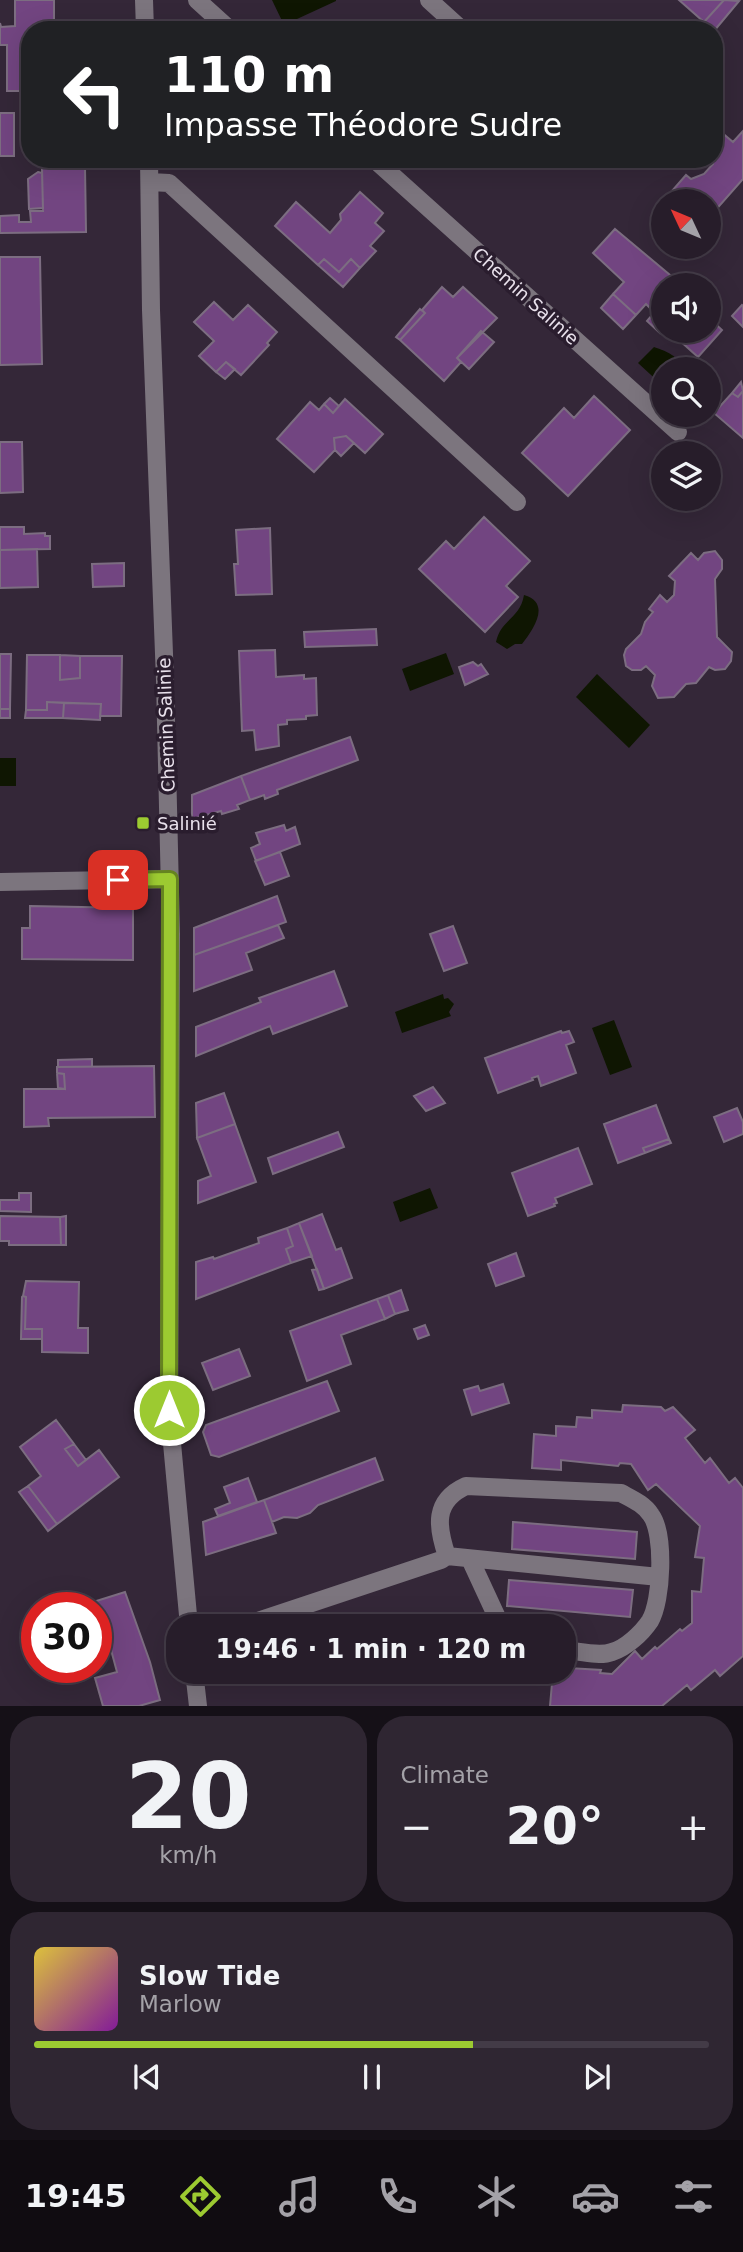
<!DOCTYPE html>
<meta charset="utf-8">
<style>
:root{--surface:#271d2a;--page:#2f2632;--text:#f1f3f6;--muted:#a4a2a8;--line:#433b47;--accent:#9cca31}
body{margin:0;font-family:"DejaVu Sans",sans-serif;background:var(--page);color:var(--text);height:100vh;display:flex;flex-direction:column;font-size:26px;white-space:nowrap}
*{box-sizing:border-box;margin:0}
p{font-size:23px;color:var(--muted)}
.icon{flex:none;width:38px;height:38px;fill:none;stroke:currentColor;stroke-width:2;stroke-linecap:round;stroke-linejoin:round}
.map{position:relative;height:1706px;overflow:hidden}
.panel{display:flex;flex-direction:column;gap:10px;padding:10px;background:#151017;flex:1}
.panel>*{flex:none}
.top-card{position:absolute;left:21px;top:21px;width:702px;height:147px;border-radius:28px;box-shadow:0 7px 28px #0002,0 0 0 2px var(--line);background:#202124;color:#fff;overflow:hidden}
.needle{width:46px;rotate:314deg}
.buttons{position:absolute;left:651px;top:189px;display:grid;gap:14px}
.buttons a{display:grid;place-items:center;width:70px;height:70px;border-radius:50%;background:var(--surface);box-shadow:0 7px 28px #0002,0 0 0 2px var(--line);font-size:35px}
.speed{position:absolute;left:21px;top:1592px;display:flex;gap:14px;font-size:35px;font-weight:700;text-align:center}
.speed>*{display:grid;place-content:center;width:91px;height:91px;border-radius:50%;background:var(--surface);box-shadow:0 7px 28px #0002,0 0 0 2px var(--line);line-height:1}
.speed .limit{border:10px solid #d22;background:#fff;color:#111}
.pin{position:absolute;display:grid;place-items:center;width:60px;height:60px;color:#fff;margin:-30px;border-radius:14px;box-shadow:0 4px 10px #0006}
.me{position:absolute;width:77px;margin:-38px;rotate:0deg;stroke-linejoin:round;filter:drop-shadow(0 0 5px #0008)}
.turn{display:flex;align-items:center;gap:24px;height:147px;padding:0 28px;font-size:32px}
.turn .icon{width:91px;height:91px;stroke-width:2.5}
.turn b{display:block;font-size:49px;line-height:60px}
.big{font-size:52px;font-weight:700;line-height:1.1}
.panel .widget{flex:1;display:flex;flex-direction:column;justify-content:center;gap:10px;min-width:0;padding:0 24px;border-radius:28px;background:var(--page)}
.panel .dial{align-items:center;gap:0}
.dial b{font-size:91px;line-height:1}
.song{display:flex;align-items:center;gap:21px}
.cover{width:84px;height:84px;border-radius:10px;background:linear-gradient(135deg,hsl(50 70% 55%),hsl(290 70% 35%))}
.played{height:7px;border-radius:4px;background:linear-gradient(90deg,var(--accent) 65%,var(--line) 65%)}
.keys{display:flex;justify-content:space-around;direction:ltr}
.heat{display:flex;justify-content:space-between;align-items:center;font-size:38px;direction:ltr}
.panel .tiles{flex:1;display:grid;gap:10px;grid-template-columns:1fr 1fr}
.widget:last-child{grid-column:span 2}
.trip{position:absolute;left:166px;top:1614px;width:410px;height:70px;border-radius:28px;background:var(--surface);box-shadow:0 7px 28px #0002,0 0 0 2px var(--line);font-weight:700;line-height:70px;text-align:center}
.menu{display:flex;height:112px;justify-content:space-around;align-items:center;background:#100c11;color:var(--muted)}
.menu .icon{width:49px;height:49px}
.menu .selected{color:var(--accent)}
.menu b{font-size:32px;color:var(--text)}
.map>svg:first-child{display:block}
</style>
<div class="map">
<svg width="743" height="1706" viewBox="0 0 743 1706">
<rect width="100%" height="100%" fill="#342738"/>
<!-- water -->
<path fill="#0f1602" d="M272 0H336V1L284 25Z
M654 347C668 352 677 355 683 369H663V386L638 363Z
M524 595C552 603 533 630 522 644H515L507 649 496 642C501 619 520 619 524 595Z
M446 653 454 674 410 691 402 669Z
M597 674 650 725 629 748 576 697Z
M0 758H16V786H0Z
M443 994 444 999 448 998 454 1004 449 1012 451 1016 402 1033 395 1012Z
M614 1020 632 1067 610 1075 592 1028Z
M430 1188 438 1208 400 1222 393 1202Z"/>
<!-- building -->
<path fill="#724581" stroke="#7c6d81" stroke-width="2" d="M15 0H54V30H30V91H7V45H0V23L1 27 15 26Z
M679 0H724L704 22Z
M724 0 739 1 714 31 704 22Z
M714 102 723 109 714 120Z
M0 113H14V156H0Z
M714 126 733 142 743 131V179L713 213 710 210 709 211V201H668L675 194 672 191 686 175 691 179 704 174 713 164 711 159H714Z
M85 167 86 232 0 233V216L19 215V222H31L30 211H43L42 168Z
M38 172 42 173 43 208 29 209 28 179Z
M360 192 383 213 375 223 384 231 370 246 376 251 360 268 351 259 339 272 324 259 318 265 275 226 296 202 330 233 341 220 340 214Z
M615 229 682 285H663V309L660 306 654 312 646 304 636 315 613 294 624 282 593 253Z
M0 257H40L42 364 0 365Z
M324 259 339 272 351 259 360 268 343 287 318 265Z
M442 287 453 297 463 287 497 318 457 358 461 362 444 381 400 340 425 313 422 310Z
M613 294 636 315 623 329 601 308Z
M214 302 233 320 248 305 277 332 267 343 269 345 241 375 226 362 216 372 199 356 214 341 194 322Z
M742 305 743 306V327L732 316Z
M660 306 663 309V329L660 333 647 321Z
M420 309 425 313 400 340 396 337Z
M709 318 722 330 698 357 669 331H709Z
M481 331 494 342 469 369 457 358Z
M226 362 235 369 225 379 216 372Z
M741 382 743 391 738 397 732 393Z
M743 391V438L714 413 732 393 738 397Z
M594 396 630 430 568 496 522 453 564 408 574 418Z
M330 398 339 406 333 413 324 404Z
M345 399 383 434 365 453 346 436 334 438 335 450 314 472 277 439 310 402 319 410 324 404 333 413Z
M346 436 354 443 341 456 335 450 334 438Z
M0 442H22L23 492 0 493Z
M484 517 530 561 506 586 518 597 485 632 419 569 446 541 454 549Z
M0 527H24V534L45 533V536H50V549L0 550Z
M270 528 272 594 236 595 234 564H238L236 530Z
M37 549 38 587 0 588V550Z
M715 551 722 560V569L715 579 717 637 732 652 731 661 725 669 715 670 709 667 696 683 686 684 674 697 658 698 652 686 655 675 646 666 641 670H632L626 666 624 655 626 649 641 634 645 622 653 612 649 609 660 595 667 602 674 595 675 581 669 576 691 553 698 560 704 553Z
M124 563V586L93 587 92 564Z
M376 629 377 645 305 647 304 632Z
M275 650 276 677 304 675V679L316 678 317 715 306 716V719L287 720V724L278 725 279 746 256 750 254 730 242 731 239 651Z
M0 654H11L10 709H0Z
M27 655H60V680L80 678V656H122L121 716H100L101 704 47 702V710H26Z
M60 655 80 656V678L60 680Z
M473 662 478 666 481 664 488 674 465 685 459 667Z
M47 702 64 703 63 718H25L26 710H47Z
M64 703 101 704 100 720 63 718Z
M0 709H10V718H0Z
M350 737 358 760 277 790 278 794 265 799 264 795 250 800 241 776Z
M241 776 250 800 237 805 239 809 222 814 221 811 192 819V795Z
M284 825 286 831 295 827 300 844 256 861 251 848 260 844 256 833Z
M280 852 289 876 265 885 255 861Z
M277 896 286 922 194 955V928Z
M30 906 133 908V960L22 959V928H30Z
M278 925 284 938 246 953 252 970 194 991V955Z
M453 926 467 963 444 971 430 934Z
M334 971 347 1006 273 1034 270 1026 196 1056V1027L261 1002 259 998Z
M561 1031 562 1033 569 1031 574 1042 566 1045 576 1073 541 1086 538 1076 532 1078 533 1080 498 1093 485 1058Z
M92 1059V1067H58V1060Z
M154 1066 155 1117 48 1118 49 1126 24 1127V1089H65L64 1074 57 1073V1067Z
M57 1073 64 1074 65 1089 58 1088Z
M433 1087 445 1103 426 1111 414 1096Z
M224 1093 235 1124 197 1138 196 1103Z
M656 1105 669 1139 643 1148 645 1153 618 1163 604 1124Z
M737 1108 743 1122V1134L724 1142 714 1117Z
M235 1124 256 1182 198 1203V1181L211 1176 197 1138Z
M338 1132 344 1147 273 1174 268 1158Z
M669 1139 671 1143 645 1153 643 1148Z
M578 1148 592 1184 555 1198 557 1203 554 1204 555 1206 528 1216 512 1173Z
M19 1193H31V1212L0 1211V1200H19Z
M322 1214 336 1250 341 1248 352 1278 324 1289 299 1223Z
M0 1216 60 1217 61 1245H9V1241H0Z
M66 1216V1245H61L60 1217Z
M299 1223 312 1256 291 1263 286 1249 293 1246 287 1228Z
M287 1228 293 1246 286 1249 291 1263 196 1299V1262L213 1257 214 1259 259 1243 258 1238Z
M516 1253 524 1276 496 1286 488 1264Z
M317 1269 324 1289 319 1290 312 1270Z
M26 1281 79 1282 78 1328H88V1353L42 1352V1329H25L26 1297 23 1296Z
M401 1290 408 1310 395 1314 388 1295Z
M388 1295 395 1314 385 1319 377 1299Z
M23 1296 26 1297 25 1329H42V1339H21L22 1297Z
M377 1299 385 1319 341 1335 351 1364 307 1381 290 1331Z
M425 1325 429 1335 418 1339 414 1329Z
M239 1349 250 1376 213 1390 202 1363Z
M327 1381 339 1411 219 1457 211 1455 203 1432 206 1425Z
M503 1384 509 1403 472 1415 464 1390 478 1386 480 1391Z
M623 1405 661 1407 665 1411 673 1407 695 1430 685 1438 705 1463 710 1458 729 1483 735 1478 743 1488V1656L720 1676 715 1670 691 1690 687 1685 662 1706H550L553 1672 569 1673V1668L601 1670 600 1673 612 1674 635 1651 642 1659 655 1647 657 1649 680 1629 682 1631 692 1623V1591L701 1592 704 1558 695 1557 700 1526 656 1484 648 1490 631 1464 620 1463 618 1466 561 1460V1470L532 1468 534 1434 556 1436V1426L576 1427 577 1417 592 1418V1410L622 1412Z
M56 1420 74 1444 65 1449 78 1466 99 1450 119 1477 57 1524 28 1486 41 1476 20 1447Z
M74 1444 86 1460 78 1466 65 1449Z
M375 1458 383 1480 318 1505 310 1513 297 1518 284 1517 272 1522 264 1500Z
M248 1478 257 1502 218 1516 215 1509 230 1503 224 1487Z
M28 1486 57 1524 48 1531 19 1492Z
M264 1500 276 1533 206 1555 203 1522Z
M513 1522 637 1532 635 1559 512 1549Z
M509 1580 633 1590 630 1617 507 1606Z
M125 1592 150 1662 160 1700 139 1706H103L95 1678 117 1672 110 1646 104 1648 96 1623V1608H91L90 1603Z"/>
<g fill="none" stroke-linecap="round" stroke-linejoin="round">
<!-- minor -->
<path stroke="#7c757e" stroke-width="18" d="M144 0 145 30
M197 0 230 30
M429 0 462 30
M149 159 151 310 165 680 171 934 169 1411 189 1626
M374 159 678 432
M150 182 169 183 517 502
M0 882 170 879
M447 1556C437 1527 433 1501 466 1486L621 1493C632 1499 644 1504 651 1515 665 1534 662 1601 650 1621 642 1633 626 1648 612 1652 599 1657 578 1651 564 1650
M470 1559 501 1626
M243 1626 441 1560 447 1556 659 1577
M194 1671 198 1706"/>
</g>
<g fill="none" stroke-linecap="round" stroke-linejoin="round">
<!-- route casing -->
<g stroke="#658320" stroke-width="18">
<path id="route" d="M118 880 170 879 169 1410"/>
</g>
<!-- route -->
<use href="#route" stroke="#9cca31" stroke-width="12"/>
</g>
<!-- markers -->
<rect fill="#9cca31" stroke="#2a1d2e" stroke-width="2.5" x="136" y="816" width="14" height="14" rx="3.5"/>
<g text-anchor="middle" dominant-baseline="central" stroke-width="7" stroke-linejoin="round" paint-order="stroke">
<!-- street labels -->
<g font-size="18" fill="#e9e1ec" stroke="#2a1d2e">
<text transform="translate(526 296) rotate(42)">Chemin Salinie</text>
<text transform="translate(166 725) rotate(-92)">Chemin Salinie</text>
</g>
<!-- poi labels -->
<g font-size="18" fill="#e9e1ec" stroke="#2a1d2e" text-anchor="start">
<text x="157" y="823">Salinié</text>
</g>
</g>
</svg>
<div class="buttons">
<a><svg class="needle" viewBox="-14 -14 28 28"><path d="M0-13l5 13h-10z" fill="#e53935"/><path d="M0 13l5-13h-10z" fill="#a4a2a8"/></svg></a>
<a><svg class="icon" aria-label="sound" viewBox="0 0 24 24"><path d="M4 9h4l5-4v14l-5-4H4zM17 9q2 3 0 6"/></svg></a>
<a><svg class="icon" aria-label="search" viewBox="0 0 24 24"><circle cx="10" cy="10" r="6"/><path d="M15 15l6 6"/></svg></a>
<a><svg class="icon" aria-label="layers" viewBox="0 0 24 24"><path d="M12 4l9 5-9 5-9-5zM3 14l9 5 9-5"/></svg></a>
</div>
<div class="speed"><div class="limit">30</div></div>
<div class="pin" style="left:118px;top:880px;background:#d93025"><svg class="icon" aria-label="arrive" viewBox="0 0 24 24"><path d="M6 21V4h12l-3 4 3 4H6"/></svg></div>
<svg class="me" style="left:169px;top:1410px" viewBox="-20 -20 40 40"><circle r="17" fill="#9cca31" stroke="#fff" stroke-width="3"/><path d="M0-11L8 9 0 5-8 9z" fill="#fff"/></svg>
<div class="trip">19:46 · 1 min · 120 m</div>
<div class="top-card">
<div class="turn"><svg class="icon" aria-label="left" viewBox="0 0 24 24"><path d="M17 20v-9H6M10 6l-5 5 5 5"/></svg><div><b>110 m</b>Impasse Théodore Sudre</div></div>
</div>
</div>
<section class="panel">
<div class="tiles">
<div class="widget dial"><b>20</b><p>km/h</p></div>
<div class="widget"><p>Climate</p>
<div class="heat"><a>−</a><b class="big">20°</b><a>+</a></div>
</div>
<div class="widget">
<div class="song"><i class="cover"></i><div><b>Slow Tide</b><p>Marlow</p></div></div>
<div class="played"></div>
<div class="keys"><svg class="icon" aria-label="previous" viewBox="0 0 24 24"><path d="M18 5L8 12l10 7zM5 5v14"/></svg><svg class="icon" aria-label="pause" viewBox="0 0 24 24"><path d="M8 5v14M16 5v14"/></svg><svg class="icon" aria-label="next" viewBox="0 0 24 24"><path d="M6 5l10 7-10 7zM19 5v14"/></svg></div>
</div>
</div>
</section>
<nav class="menu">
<b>19:45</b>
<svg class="icon selected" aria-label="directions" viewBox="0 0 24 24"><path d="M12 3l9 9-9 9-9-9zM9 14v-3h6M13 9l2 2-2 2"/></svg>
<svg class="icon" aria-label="music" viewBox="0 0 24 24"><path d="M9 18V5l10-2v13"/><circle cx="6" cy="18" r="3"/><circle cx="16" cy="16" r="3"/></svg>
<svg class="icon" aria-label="phone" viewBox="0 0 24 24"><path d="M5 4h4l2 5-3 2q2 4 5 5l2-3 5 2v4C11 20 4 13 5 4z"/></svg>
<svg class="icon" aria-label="climate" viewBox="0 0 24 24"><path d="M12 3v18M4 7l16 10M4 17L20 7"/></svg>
<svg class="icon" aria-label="car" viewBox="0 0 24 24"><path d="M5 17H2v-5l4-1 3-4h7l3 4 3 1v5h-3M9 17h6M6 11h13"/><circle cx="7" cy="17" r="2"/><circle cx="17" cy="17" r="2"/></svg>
<svg class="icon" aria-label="filters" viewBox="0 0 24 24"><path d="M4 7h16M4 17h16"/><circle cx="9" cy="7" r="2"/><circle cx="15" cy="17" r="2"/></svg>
</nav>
